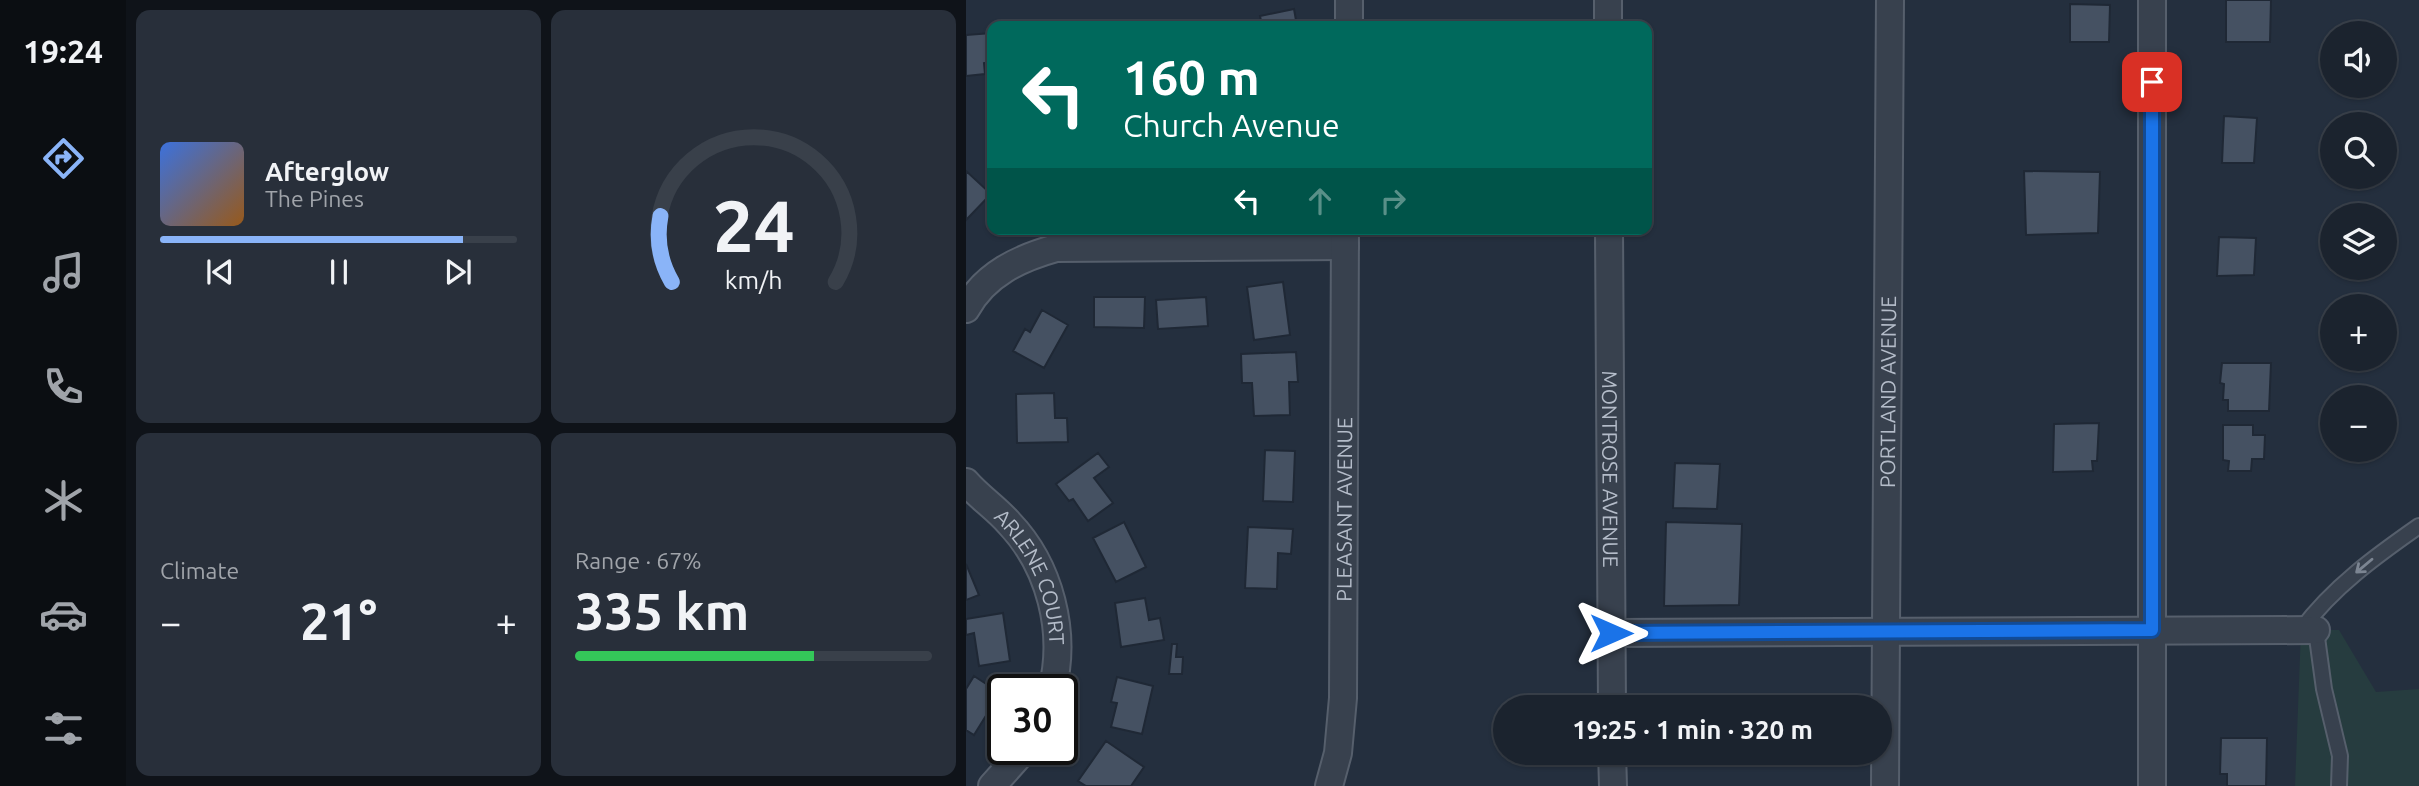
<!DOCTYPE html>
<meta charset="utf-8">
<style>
:root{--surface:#1b232e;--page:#282f3a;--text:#f1f3f6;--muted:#a0a4aa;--line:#39404a;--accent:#8ab4f8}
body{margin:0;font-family:Ubuntu,sans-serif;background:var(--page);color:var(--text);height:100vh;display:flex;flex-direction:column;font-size:26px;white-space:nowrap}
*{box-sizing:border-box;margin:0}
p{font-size:23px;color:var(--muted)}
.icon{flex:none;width:38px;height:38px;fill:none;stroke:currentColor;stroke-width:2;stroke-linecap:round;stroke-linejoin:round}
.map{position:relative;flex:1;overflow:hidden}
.details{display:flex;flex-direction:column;gap:10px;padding:10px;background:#0f1319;width:840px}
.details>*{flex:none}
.guide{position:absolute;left:21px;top:21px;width:665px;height:214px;border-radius:14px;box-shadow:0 2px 5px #0004,0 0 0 2px var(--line);background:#00695c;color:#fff;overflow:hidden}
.fabs{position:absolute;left:1354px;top:21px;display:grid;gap:14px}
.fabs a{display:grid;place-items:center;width:77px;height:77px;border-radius:50%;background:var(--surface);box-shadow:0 2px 5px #0004,0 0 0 2px var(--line);font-size:35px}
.speed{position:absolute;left:21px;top:674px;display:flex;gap:14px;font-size:35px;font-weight:700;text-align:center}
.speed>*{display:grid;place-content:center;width:91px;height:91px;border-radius:50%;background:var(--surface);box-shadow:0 2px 5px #0004,0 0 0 2px var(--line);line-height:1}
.speed .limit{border:4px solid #111;border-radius:10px;background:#fff;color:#111}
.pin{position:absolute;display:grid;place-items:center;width:60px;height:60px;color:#fff;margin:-30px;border-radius:14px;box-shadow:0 4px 10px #0006}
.me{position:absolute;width:77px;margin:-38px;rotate:90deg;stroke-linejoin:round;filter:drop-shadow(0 0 5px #0008)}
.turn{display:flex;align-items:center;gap:24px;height:147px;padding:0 21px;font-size:32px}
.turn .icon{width:91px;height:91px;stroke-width:2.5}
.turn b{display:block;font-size:49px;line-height:60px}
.lanes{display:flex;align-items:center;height:66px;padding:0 21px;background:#0003;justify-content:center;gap:35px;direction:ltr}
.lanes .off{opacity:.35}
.big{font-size:52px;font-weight:700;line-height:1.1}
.details .card{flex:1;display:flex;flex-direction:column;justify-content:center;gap:10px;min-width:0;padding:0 24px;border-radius:14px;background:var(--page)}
.details .dial{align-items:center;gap:0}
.dial svg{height:182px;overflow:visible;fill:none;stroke:var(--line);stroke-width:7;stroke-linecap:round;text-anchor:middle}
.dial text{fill:var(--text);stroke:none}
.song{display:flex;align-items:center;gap:21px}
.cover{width:84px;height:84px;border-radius:10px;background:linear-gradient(135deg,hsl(220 70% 55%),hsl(30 70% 35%))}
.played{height:7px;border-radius:4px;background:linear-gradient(90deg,var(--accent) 85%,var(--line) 85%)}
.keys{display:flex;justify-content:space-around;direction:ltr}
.heat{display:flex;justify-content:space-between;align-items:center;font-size:38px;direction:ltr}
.charge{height:10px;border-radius:5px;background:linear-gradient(90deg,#34c759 67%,var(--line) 0)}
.details .tiles{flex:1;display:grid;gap:10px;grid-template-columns:repeat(2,1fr)}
.trip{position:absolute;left:527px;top:695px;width:399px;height:70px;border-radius:35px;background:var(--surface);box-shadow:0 2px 5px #0004,0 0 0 2px var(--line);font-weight:700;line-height:70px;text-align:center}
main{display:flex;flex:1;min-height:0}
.tabs{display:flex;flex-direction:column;width:126px;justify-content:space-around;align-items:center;background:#0b0e12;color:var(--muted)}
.tabs .icon{width:49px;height:49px}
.tabs .selected{color:var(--accent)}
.tabs b{font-size:32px;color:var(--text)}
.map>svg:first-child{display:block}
</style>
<main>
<nav class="tabs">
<b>19:24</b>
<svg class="icon selected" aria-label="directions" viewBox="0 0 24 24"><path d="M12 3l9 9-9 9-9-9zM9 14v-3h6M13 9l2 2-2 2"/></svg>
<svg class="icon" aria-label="music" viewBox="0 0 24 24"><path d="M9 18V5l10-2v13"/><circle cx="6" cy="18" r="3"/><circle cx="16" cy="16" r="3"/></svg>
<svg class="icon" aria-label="phone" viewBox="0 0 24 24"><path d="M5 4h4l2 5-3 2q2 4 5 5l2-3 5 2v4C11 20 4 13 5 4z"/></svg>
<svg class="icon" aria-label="climate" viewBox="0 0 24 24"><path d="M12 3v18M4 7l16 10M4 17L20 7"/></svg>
<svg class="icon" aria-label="car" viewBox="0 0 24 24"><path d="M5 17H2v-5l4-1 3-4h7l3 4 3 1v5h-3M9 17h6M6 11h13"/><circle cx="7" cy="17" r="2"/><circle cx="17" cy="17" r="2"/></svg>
<svg class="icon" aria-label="filters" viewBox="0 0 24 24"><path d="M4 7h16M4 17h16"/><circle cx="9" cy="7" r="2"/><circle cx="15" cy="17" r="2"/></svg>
</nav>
<section class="details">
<div class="tiles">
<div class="card">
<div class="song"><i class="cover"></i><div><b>Afterglow</b><p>The Pines</p></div></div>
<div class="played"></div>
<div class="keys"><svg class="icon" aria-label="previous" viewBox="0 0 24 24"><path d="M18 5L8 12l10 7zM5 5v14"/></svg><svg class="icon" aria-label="pause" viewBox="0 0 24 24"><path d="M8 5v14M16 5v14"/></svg><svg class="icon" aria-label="next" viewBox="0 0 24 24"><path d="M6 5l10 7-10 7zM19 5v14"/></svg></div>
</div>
<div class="card dial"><svg viewBox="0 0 100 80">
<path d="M14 69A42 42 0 1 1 86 69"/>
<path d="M14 69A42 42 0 0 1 9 40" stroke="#8ab4f8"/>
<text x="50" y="56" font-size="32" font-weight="700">24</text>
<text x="50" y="72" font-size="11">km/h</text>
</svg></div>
<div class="card"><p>Climate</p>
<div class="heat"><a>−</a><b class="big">21°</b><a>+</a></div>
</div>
<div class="card"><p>Range · 67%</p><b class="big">335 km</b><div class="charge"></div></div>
</div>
</section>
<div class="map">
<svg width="1453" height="786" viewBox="0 0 1453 786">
<rect width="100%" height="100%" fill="#242f3e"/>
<!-- green -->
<path fill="#263c3f" d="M1335 630H1373L1410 692 1453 689V786H1329Z"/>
<!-- building -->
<path fill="#455162" stroke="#1f2835" stroke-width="2" d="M1260 0H1305L1304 42H1260Z
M1104 4 1144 5 1143 42H1104Z
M328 9 331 26H296L294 16Z
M231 22H259V26H231Z
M26 33V62L18 63 19 74 0 76V35Z
M1258 116 1291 118 1288 163H1256Z
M0 171 25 194 0 220Z
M1058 171 1134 172 1132 233 1060 235Z
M1253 237 1290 238 1288 275 1251 276Z
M317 282 324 335 288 340 281 287Z
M128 297H179L178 328 128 327Z
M240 297 242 326 192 329 190 300Z
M76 310 102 325 78 368 47 351 59 329 64 332Z
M330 352 332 382H323L324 415 288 416 286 383H276L275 354Z
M1256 363H1305L1303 411H1262V400H1257L1258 384 1254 383Z
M88 393 89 418H101L102 442 51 443 50 394Z
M1133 423 1131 461H1126L1127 471 1087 472 1088 424Z
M1257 425H1287V435H1299L1298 459H1286L1285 471H1262L1263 461 1257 460Z
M299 450 329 451 327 502 297 501Z
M132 453 143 467 128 478 147 503 122 521 107 499 103 501 90 484Z
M709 463 754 464 751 509 707 508Z
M158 522 180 567 150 582 127 538Z
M700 522 776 524 773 605 698 606Z
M282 527 327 529 325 554 312 553 311 589 279 588Z
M0 564 13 595 0 600Z
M179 598 183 620 194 618 198 640 155 647 149 603Z
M37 613 44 661 13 666 8 633 0 635V619Z
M206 644H211L210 657H217L216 674H203Z
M8 676 34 693 8 735 0 730V689Z
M151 677 187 686 176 734 145 727 151 703 145 702Z
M1255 738H1301L1300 786H1261V774H1254Z
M140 741 178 767 165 786H120L112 781Z"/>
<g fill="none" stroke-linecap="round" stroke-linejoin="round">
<!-- lane casing -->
<g stroke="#565f6c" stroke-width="18">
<path id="lane" d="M1335 630C1367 587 1410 556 1453 526
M1350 630 1358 689 1374 756 1373 786"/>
</g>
<!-- street casing -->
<g stroke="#565f6c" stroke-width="30">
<g id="street">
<path d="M642 0V26"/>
<path d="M383 26V0"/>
<path id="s1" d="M643 229 646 707"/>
<path d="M0 309C19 274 54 258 90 248L379 246"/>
<path id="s2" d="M0 482C13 497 30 508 43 523 84 566 101 632 86 690"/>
<path d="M645 633 1350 630"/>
<path d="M646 752 647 786"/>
<path d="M26 786 59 749"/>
<path id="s3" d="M363 786 372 753 377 698 379 229"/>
<path id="s4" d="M919 786 924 0"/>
<path d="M1186 786V0"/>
</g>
</g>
<!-- lane -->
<use href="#lane" stroke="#38414e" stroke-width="14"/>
<!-- street -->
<use href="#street" stroke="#38414e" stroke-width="26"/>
</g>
<!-- one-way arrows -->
<defs><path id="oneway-shaft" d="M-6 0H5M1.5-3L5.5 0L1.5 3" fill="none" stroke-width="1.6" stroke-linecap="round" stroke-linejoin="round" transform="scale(1.75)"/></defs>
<use stroke="#7c8592" href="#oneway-shaft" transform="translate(1398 566) rotate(140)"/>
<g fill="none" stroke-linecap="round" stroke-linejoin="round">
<!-- route casing -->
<g stroke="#114b97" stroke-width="18">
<path id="route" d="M645 633 1186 630V82"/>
</g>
<!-- route -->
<use href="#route" stroke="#1a73e8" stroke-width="12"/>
</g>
<g text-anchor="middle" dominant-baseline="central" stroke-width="6" stroke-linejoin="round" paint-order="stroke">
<!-- street labels -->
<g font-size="21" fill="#b4bcc9" stroke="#1d2633">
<text stroke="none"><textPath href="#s4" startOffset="394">PORTLAND AVENUE</textPath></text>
<text stroke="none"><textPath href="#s1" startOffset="240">MONTROSE AVENUE</textPath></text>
<text stroke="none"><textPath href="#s3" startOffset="278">PLEASANT AVENUE</textPath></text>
<text stroke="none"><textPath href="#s2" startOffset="119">ARLENE COURT</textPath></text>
</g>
</g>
</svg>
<div class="fabs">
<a><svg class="icon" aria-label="sound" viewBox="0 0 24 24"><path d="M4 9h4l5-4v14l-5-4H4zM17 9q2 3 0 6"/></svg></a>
<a><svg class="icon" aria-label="search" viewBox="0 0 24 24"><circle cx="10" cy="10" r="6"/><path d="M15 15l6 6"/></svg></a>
<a><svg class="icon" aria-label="layers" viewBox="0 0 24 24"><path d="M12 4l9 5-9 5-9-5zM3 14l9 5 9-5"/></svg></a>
<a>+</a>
<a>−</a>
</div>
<div class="speed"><div class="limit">30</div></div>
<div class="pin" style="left:1186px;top:82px;background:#d93025"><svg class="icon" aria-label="arrive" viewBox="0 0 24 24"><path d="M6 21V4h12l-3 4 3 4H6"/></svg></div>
<svg class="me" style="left:645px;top:633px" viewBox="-20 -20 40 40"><path d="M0-17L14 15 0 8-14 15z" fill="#1a73e8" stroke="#fff" stroke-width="4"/></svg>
<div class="trip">19:25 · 1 min · 320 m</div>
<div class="guide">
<div class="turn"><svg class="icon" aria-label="left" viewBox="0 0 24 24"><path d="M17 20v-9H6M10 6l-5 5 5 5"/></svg><div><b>160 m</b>Church Avenue</div></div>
<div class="lanes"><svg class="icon" aria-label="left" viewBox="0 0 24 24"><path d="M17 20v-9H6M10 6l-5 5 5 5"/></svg><svg class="icon off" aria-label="ahead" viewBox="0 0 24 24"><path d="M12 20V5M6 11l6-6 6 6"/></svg><svg class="icon off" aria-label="right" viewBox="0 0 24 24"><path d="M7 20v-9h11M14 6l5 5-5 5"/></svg></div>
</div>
</div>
</main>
